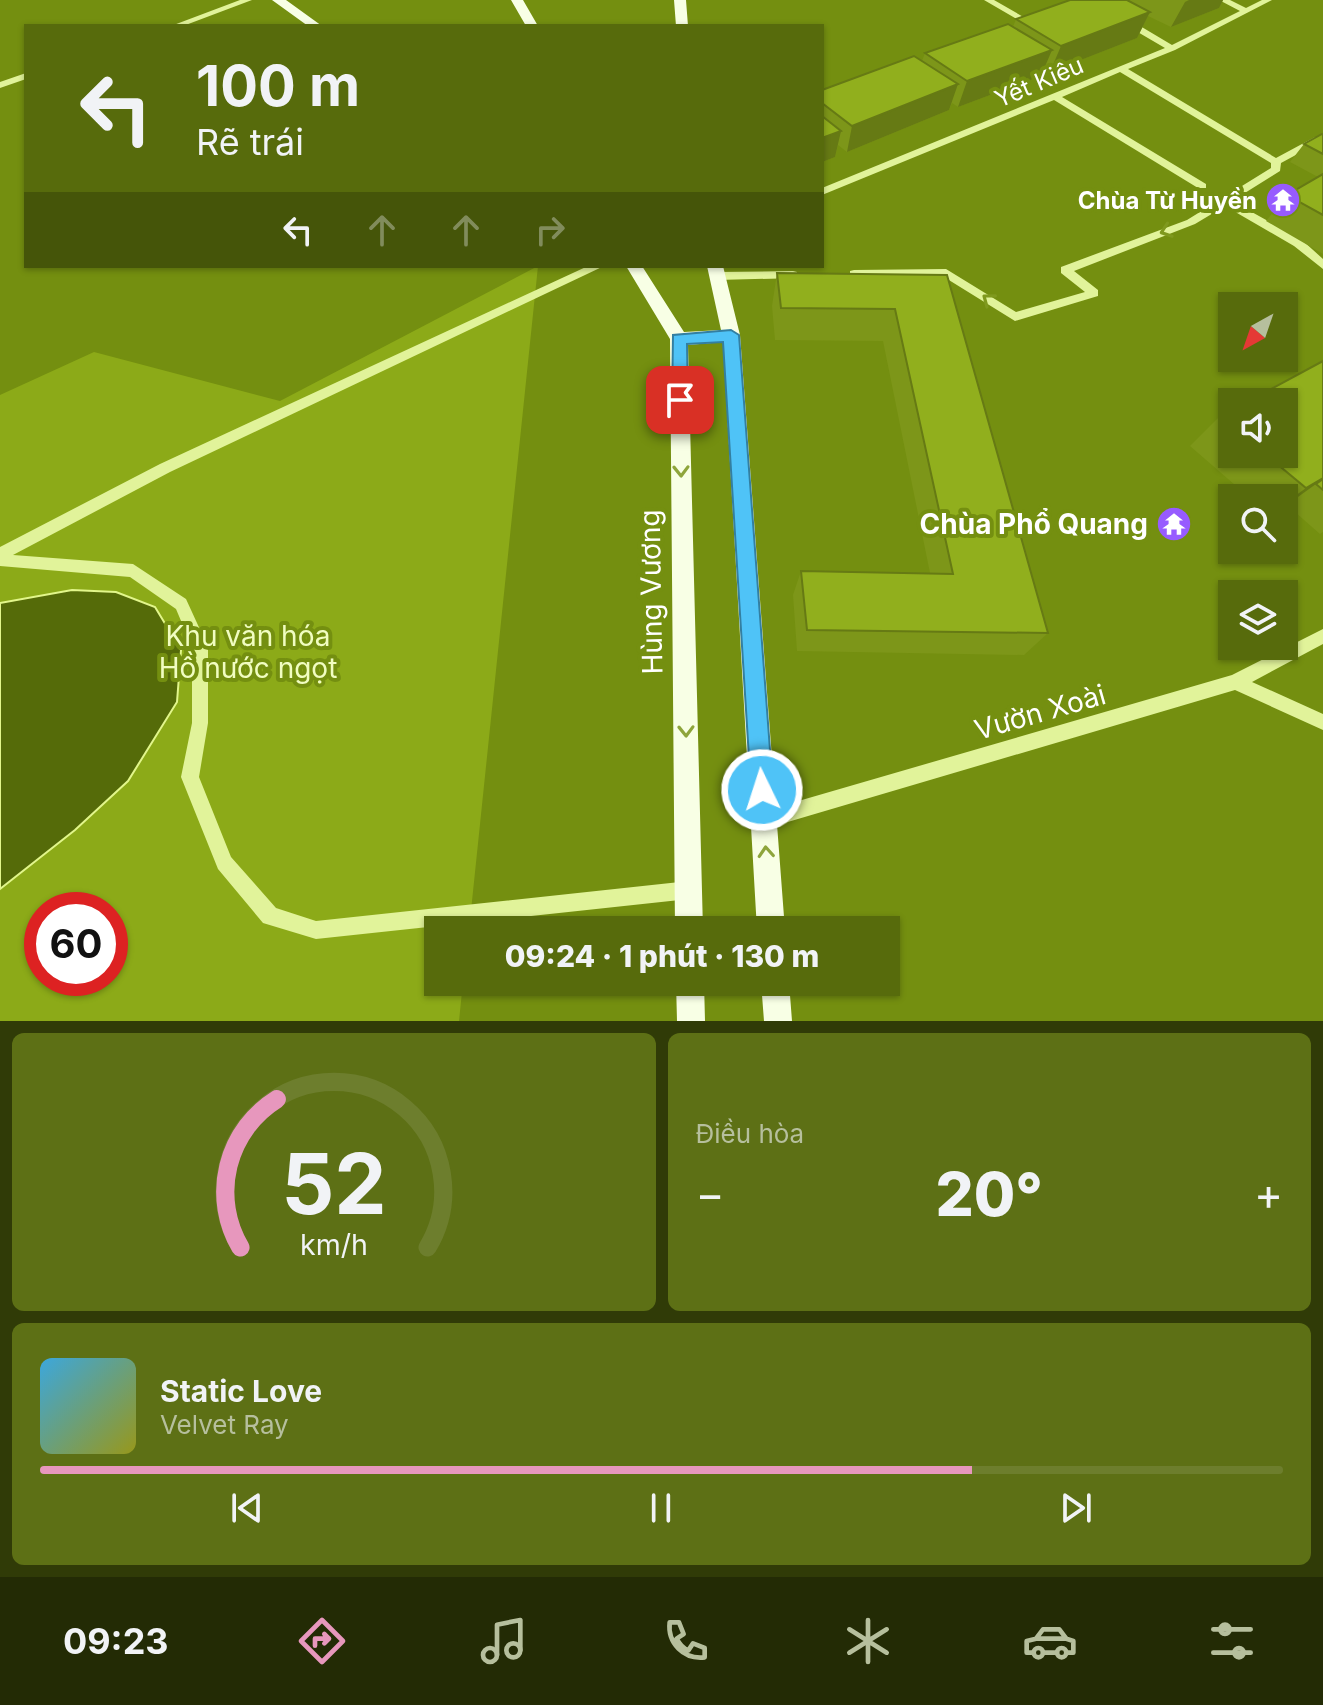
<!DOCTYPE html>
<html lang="vi">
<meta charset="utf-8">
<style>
:root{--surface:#576b0c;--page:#5d7015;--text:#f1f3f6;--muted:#b6bf9d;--line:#6d7e2d;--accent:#e797bd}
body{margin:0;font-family:Inter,sans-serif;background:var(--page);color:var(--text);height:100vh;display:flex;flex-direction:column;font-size:30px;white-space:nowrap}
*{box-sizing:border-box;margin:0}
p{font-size:26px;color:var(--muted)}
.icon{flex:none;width:44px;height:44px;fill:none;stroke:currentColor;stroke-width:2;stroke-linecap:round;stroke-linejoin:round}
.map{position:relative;height:1021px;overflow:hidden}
.sheet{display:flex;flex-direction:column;gap:12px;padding:12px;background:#303b07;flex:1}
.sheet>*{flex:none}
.hud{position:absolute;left:24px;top:24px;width:800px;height:244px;border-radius:0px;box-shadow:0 2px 6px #0004;background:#576b0c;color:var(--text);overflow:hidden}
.needle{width:52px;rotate:220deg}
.controls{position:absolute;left:1218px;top:292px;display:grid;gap:16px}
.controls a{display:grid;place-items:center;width:80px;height:80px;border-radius:0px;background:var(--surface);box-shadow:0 2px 6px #0004;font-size:40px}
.speed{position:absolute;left:24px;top:892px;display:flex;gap:16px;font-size:40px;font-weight:700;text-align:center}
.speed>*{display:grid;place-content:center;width:104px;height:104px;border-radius:50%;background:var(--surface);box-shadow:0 2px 6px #0004;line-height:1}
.speed .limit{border:12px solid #d22;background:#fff;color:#111}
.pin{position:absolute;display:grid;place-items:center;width:68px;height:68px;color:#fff;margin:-34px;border-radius:16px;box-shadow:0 4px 12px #0006}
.me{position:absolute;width:88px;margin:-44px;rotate:356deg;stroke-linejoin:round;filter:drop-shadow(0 0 6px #0008)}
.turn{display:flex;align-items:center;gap:28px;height:168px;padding:0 40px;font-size:36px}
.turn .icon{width:104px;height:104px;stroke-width:2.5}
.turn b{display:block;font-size:56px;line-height:68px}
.lanes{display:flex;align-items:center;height:76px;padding:0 40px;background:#0003;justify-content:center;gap:40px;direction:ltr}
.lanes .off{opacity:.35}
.big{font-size:60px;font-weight:800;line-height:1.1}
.sheet .tile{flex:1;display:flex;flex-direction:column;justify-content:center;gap:12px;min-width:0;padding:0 28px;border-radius:12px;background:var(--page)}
.sheet .dial{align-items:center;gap:0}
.dial svg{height:208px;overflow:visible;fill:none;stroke:var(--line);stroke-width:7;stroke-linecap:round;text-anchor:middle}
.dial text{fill:var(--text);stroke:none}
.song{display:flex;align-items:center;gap:24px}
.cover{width:96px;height:96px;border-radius:12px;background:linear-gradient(135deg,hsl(200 70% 55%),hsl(60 70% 35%))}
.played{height:8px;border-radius:4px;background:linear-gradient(90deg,var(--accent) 75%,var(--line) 75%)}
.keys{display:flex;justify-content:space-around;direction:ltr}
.heat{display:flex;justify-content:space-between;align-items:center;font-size:44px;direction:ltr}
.sheet .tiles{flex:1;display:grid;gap:12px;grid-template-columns:1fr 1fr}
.tile:last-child{grid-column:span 2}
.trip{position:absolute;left:424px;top:916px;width:476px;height:80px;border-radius:0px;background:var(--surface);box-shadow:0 2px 6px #0004;font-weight:800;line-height:80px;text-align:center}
.dock{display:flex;height:128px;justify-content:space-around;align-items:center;background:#232b05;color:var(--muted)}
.dock .icon{width:56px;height:56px}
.dock .current{color:var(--accent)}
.dock b{font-size:36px;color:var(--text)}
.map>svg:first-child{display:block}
</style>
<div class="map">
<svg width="1323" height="1021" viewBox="0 0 1323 1021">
<rect width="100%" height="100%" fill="#748f10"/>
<!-- green -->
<path fill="#8caa18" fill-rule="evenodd" d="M538 266 469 930H438V982H463L459 1021H0V395L94 352 280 401ZM42 910H110V978H42Z"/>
<!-- water -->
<path fill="#556b09" stroke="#e2f68b" stroke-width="2" d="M72 590 116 592 155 607 181 650 177 702 128 781 75 830 0 889V603Z"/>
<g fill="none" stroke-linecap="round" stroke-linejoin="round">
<!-- minor -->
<path fill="#e1f39a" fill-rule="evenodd" d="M240 0H252L183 26H171Z
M984 0H994L1039 26 1032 28Z
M1219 0H1230L1246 8 1262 0H1272L1175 50 1128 69 1276 158 1315 137 1323 138V145L1318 143 1281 163 1280 171 1232 201 1302 240 1323 259V269L1294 246 1225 206 1195 224 1074 271 1098 290V296L1015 321 944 277H850V271L854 270 946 269 1016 312 1085 292 1061 273V267L1187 220 1271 168V163L1120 72 1062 97 1206 184V188H1198L1054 100 822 195V188L1165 48 1124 24V20H1130L1172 45 1240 11Z
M26 73V79L0 88V82Z
M588 266H604L170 472 13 555 133 564 186 599 208 647V723L199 777 231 857 276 908 316 921 689 881 696 883 698 890 696 897 689 899 316 939 263 923 218 869 181 777 192 723V647L176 609 130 577 0 566V547L160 464Z
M793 271 797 272V278L717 280 711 276 717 272Z
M1323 629V644L1252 682 1323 714V730L1235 690 764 829 758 826 755 820 758 814 764 811 1232 675Z"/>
<!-- major -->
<path fill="#f8ffe5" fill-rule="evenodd" d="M272 0H286L322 26H308Z
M511 0H523L538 26H526Z
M674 0H686L688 26H676Z
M626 266H642L684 332 721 330 707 266H723L740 335 785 930H757L723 342 688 345 703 930H675L670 339Z
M676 982H704L705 1021H677Z
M761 982H789L792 1021H764Z"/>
</g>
<!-- wall -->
<path fill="#7d9619" d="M1070 0H1223L1219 8 1171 27 1148 16 1137 38 1050 72 1044 68 1041 76 958 107 952 103 949 110 847 152 838 145 835 157 822 162V90L922 61 925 53 1013 27 1016 19Z
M1323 135V254L1266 221 1287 195 1318 177 1290 162 1304 144Z
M777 273 947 275 1048 633 1024 655 797 651 793 595 801 571 930 573 883 341 775 340 772 306Z
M1323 361V532L1320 534 1287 505 1289 504 1284 507V498H1250L1190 446 1220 416 1232 410V454H1284Z"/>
<!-- shaded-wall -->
<path fill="#667a14" d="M1189 0H1223L1219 8 1171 27 1185 2Z
M1150 12 1137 38 1050 72 1061 46Z
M1052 50 1041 76 958 107 967 81Z
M958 84 949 110 847 152 852 126Z
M841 131 835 157 822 162V138Z
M1323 478V483L1316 484 1284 507V504L1306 488Z"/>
<!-- building -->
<path fill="#91af1d" stroke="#667a14" stroke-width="2" d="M1070 0H1127L1150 12 1061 46 1016 19Z
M1008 24 1052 50 967 81 925 53Z
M914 56 958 84 852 126 822 103V90Z
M822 116 841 131 822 138Z
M1322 134 1323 135V154L1304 144Z
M1323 174V215L1287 195Z
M777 273 947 275 1048 633 807 630 801 571 953 574 895 309 781 308Z
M1323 361V478L1306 488 1265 454H1284V402H1247Z
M1232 410V427L1220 416Z
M1323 479V490L1316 484Z"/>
<!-- one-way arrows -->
<defs><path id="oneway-chevron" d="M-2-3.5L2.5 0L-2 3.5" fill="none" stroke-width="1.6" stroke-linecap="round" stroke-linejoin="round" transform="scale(2)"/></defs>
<g stroke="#7f991e">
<use href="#oneway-chevron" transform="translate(1166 231) rotate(161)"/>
<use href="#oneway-chevron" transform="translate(988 299) rotate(-143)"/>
</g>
<g stroke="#8ea53b">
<use href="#oneway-chevron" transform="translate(681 471) rotate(89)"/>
<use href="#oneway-chevron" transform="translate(686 731) rotate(89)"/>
<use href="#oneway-chevron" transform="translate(766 852) rotate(-94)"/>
</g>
<!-- route -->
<path fill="#4fc3f7" stroke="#337fa1" stroke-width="2" d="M731 330 739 335 773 790 770 798 762 801 754 798 751 790 723 342 687 344 688 400 680 407 672 400 673 335Z"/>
<!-- icons -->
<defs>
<g id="temple-disc" transform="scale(1.8)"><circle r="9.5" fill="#975bff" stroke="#748f10"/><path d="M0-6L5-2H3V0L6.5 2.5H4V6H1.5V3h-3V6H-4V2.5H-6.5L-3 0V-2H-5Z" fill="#fff"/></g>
</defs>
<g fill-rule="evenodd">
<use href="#temple-disc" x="1283" y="200"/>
<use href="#temple-disc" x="1174" y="524"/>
</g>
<g text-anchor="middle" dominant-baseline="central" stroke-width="8" stroke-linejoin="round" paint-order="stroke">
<!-- far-street labels -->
<g font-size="24" fill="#fff" stroke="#748f10">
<text transform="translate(1039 82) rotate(-23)">Yết Kiêu</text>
</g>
<!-- far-poi labels -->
<g font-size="24" font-weight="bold" fill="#fff" stroke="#748f10" text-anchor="end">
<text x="1257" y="200">Chùa Từ Huyền</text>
</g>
<!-- poi labels -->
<g font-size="28" font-weight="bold" fill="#fff" stroke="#748f10" text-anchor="end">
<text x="1148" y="524">Chùa Phổ Quang</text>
</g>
<!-- street labels -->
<g font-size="28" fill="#fff" stroke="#748f10">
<text transform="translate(651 592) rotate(-91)">Hùng Vương</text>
<text transform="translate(1040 712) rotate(-16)">Vườn Xoài</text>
</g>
<!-- park labels -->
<g font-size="28" fill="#f1fdc1" stroke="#748f10">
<text x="248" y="636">Khu văn hóa<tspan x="248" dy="32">Hồ nước ngọt</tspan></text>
</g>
</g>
</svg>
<div class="controls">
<a><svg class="needle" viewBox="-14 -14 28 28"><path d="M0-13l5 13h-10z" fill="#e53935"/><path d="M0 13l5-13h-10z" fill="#b6bf9d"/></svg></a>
<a><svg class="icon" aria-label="sound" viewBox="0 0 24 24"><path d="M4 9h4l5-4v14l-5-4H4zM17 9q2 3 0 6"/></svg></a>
<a><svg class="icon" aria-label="search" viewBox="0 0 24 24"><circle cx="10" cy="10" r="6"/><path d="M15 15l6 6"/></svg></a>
<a><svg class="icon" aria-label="layers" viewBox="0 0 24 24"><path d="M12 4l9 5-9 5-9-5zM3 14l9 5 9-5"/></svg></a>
</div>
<div class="speed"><div class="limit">60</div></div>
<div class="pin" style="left:680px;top:400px;background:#d93025"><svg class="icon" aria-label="arrive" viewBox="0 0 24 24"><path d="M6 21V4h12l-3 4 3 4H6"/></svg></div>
<svg class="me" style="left:762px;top:790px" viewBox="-20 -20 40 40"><circle r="17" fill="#4fc3f7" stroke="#fff" stroke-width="3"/><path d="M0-11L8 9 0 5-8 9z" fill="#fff"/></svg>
<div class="trip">09:24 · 1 phút · 130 m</div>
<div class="hud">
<div class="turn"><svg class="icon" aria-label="left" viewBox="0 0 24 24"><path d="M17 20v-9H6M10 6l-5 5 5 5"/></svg><div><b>100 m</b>Rẽ trái</div></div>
<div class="lanes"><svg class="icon" aria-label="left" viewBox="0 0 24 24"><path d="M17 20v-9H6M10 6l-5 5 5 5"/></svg><svg class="icon off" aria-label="ahead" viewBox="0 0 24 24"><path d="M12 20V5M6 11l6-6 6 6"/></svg><svg class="icon off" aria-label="ahead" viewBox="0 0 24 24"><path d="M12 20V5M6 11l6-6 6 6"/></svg><svg class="icon off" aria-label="right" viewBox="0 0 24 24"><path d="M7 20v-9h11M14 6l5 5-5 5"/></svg></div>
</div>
</div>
<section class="sheet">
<div class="tiles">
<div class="tile dial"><svg viewBox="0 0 100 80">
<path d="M14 69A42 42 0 1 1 86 69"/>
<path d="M14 69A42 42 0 0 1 28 12" stroke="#e797bd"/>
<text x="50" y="56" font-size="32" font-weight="700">52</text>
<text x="50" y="72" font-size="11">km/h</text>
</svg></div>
<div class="tile"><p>Điều hòa</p>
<div class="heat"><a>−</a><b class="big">20°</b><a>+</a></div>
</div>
<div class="tile">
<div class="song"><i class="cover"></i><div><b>Static Love</b><p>Velvet Ray</p></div></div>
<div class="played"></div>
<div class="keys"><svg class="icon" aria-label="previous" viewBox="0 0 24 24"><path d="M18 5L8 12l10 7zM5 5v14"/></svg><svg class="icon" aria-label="pause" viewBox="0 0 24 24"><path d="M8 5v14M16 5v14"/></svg><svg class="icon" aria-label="next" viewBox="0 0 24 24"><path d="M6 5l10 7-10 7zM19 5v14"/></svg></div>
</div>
</div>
</section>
<nav class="dock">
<b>09:23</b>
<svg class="icon current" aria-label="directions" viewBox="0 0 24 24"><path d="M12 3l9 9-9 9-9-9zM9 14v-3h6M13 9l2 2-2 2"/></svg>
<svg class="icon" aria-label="music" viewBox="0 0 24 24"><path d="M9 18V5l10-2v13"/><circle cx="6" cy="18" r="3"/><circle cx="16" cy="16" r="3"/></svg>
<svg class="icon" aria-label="phone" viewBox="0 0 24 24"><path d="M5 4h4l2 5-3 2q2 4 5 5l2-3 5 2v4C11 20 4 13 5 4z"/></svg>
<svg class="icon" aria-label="climate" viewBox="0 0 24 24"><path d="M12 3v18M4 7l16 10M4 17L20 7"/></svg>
<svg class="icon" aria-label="car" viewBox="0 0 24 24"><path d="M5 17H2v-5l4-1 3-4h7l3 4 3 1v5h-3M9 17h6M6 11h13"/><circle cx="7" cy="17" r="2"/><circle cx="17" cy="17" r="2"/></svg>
<svg class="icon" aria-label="filters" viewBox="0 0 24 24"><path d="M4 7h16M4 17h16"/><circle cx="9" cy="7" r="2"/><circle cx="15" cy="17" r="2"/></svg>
</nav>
